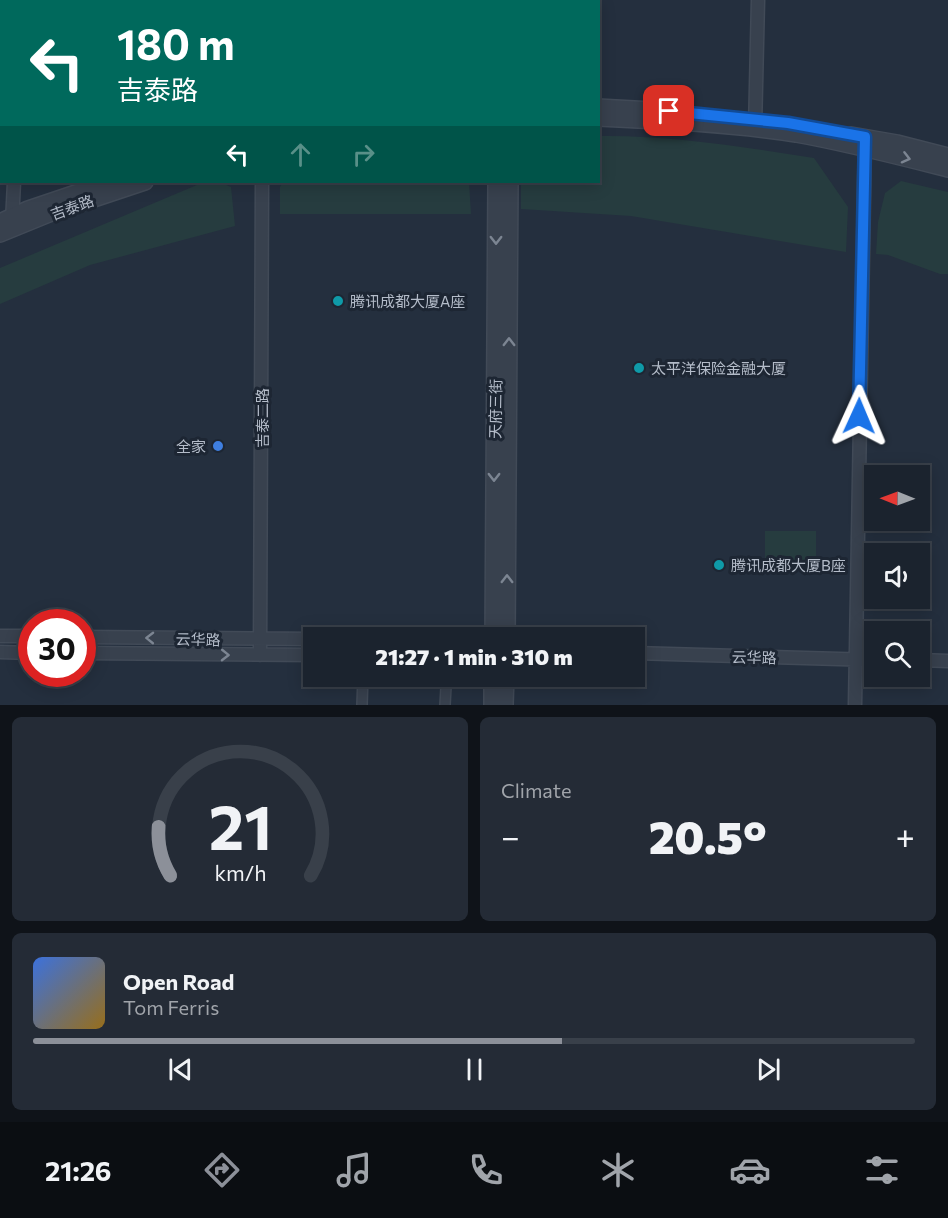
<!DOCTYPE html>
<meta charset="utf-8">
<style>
:root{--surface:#1b232e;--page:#242b36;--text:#f1f3f6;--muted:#a0a4aa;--line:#39404a;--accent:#8c9099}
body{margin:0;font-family:Commissioner,"Noto Sans SC",sans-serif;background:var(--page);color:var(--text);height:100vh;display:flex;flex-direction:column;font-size:22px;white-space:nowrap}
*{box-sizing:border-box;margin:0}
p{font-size:20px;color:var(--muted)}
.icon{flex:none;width:33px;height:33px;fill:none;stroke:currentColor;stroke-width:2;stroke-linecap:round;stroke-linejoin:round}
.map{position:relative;height:705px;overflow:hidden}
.side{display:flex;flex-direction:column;gap:12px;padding:12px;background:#0f1319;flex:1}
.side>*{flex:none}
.hud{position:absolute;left:0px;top:0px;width:600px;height:183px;box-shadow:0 3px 15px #0003,0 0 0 2px var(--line);background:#00695c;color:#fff;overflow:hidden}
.needle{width:39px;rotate:271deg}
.fabs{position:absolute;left:864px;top:465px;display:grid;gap:12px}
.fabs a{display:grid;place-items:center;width:66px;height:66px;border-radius:0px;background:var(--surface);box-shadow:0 3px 15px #0003,0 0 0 2px var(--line);font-size:30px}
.speed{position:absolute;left:18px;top:609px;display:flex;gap:12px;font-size:30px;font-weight:700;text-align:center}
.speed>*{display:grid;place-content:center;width:78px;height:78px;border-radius:50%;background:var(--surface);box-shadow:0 3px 15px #0003,0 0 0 2px var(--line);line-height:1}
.speed .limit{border:9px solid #d22;background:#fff;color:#111}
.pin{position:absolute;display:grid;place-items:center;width:51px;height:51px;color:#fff;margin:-26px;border-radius:12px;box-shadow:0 3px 9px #0006}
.me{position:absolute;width:66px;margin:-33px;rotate:1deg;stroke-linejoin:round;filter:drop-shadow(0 0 4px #0008)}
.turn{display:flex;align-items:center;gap:21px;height:126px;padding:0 18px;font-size:27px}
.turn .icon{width:78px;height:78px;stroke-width:2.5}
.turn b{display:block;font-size:42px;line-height:51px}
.lanes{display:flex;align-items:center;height:57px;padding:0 18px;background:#0003;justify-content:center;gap:30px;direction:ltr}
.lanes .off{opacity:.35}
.big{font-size:45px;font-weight:800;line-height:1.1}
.side .card{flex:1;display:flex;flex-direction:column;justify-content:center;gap:9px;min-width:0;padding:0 21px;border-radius:9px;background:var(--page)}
.side .dial{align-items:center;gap:0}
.dial svg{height:156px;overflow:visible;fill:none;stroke:var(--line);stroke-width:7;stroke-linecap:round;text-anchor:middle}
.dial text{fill:var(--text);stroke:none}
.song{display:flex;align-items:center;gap:18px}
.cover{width:72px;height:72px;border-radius:9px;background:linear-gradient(135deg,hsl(220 70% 55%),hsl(40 70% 35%))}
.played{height:6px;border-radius:3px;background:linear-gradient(90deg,var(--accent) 60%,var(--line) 60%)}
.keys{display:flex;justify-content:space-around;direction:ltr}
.heat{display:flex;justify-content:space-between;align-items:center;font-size:33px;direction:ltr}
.side .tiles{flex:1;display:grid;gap:12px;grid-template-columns:1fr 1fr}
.card:last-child{grid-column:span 2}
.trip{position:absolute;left:303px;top:627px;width:342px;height:60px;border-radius:0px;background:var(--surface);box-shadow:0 3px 15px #0003,0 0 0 2px var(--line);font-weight:800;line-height:60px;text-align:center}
.tab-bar{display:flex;height:96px;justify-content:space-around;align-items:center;background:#0b0e12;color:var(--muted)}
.tab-bar .icon{width:42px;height:42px}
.tab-bar .on{color:var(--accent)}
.tab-bar b{font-size:27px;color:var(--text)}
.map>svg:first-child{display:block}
</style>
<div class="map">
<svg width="948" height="705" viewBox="0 0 948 705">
<rect width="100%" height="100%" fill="#242f3e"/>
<!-- green -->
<path fill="#263c3f" d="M599 136C671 135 743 147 814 158L848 207 846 252 631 216 521 209V182H598Z
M901 181 948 192V274H940L888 255 876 254 878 222 885 193Z
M204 182H219L231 187 235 226 90 265 0 304V268Z
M283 182H469L471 214H280V187Z
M765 531H816V562L765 561Z"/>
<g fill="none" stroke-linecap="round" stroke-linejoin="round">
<!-- pedestrian casing -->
<g stroke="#414a57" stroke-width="12">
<path id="pedestrian" d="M362 705 363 676
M445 705 446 687"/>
</g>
<!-- minor casing -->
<g stroke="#414a57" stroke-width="15">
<path id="minor" d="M22 2V0
M245 2V0
M755 129 758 0
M12 222 14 182
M0 636H32
M82 637 314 639
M0 652 32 653
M82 653 314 655
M634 653 874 660
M260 655 262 182
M920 660 948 661
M855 705 865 139"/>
</g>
<!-- tertiary casing -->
<g stroke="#414a57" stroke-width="18">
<path id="tertiary" d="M497 2V0
M511 2V0
M598 107 652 110
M598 118C664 121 730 124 796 134 847 143 897 156 948 169
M851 135 897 143 948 156
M0 222 28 209 108 182
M0 234 49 214 145 182
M493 638 496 182
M507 638 510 182
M492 705V676
M505 705 506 676"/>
</g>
<!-- pedestrian -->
<use href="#pedestrian" stroke="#38414e" stroke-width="9"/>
<!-- minor -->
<use href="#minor" stroke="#38414e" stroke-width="12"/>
<!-- tertiary -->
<use href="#tertiary" stroke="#38414e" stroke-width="15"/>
</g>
<!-- one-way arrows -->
<defs><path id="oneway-chevron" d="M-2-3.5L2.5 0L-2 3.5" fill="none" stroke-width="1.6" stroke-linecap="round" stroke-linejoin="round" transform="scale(1.5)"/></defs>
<g stroke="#7c8592">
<use href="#oneway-chevron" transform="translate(906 158) rotate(14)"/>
<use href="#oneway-chevron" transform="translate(496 240) rotate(90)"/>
<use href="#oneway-chevron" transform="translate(509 342) rotate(-90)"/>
<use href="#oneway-chevron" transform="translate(494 477) rotate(90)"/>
<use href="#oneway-chevron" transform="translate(507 579) rotate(-90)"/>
<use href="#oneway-chevron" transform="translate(150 638) rotate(-179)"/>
<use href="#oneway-chevron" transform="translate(225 655) rotate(1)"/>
</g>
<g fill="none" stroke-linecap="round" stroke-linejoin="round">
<!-- route casing -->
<g stroke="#114b97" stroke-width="15">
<path id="route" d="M669 111 788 123 865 137 859 416"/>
</g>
<!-- route -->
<use href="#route" stroke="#1a73e8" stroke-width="10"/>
</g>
<!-- markers -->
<g fill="#0f9aa8" stroke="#1d2633" stroke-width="2">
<circle cx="338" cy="301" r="6"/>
<circle cx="639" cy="368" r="6"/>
<circle cx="719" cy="565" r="6"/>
</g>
<circle fill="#3f7fe0" stroke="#1d2633" stroke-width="2" cx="218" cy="446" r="6"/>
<g text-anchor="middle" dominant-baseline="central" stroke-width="6" stroke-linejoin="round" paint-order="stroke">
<!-- street labels -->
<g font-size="15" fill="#b4bcc9" stroke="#1d2633">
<text transform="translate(72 207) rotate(-20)">吉泰路</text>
<text transform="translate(495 409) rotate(-89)">天府三街</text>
<text transform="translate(262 418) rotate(-90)">吉泰二路</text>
<text transform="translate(198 639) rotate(1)">云华路</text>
<text transform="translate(754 657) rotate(1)">云华路</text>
</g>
<!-- poi labels -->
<g font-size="15" fill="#b4bcc9" stroke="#1d2633" text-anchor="start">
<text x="350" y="301">腾讯成都大厦A座</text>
<text x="651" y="368">太平洋保险金融大厦</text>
<text x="206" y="446" text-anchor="end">全家</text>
<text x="731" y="565">腾讯成都大厦B座</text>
</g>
</g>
</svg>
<div class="fabs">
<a><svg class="needle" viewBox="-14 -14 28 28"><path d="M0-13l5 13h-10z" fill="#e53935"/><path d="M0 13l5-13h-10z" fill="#a0a4aa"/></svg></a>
<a><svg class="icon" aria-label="sound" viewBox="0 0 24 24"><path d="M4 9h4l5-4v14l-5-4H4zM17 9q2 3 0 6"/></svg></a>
<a><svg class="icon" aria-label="search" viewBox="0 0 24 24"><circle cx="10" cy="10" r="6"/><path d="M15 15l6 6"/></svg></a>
</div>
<div class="speed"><div class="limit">30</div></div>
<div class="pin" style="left:669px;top:111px;background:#d93025"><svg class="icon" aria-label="arrive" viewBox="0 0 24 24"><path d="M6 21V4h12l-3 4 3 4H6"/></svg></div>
<svg class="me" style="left:859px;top:416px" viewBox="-20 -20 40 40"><path d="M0-17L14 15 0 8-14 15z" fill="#1a73e8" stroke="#fff" stroke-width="4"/></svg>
<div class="trip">21:27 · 1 min · 310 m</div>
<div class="hud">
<div class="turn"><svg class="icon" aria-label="left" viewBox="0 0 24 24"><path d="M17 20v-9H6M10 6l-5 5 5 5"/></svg><div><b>180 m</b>吉泰路</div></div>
<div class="lanes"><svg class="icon" aria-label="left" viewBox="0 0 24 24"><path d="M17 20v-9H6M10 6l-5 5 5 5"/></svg><svg class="icon off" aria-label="ahead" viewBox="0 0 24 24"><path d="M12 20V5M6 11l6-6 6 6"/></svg><svg class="icon off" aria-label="right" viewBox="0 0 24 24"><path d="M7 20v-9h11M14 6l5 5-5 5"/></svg></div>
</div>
</div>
<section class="side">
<div class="tiles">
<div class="card dial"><svg viewBox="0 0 100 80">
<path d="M14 69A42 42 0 1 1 86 69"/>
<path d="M14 69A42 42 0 0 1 8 44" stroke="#8c9099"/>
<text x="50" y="56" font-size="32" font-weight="700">21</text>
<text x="50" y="72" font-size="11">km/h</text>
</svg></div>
<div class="card"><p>Climate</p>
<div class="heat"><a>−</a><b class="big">20.5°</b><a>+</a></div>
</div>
<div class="card">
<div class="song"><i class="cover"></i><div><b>Open Road</b><p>Tom Ferris</p></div></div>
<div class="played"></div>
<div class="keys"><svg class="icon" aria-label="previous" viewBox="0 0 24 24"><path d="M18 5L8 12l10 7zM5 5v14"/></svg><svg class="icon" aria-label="pause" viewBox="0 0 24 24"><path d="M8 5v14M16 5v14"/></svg><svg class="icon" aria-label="next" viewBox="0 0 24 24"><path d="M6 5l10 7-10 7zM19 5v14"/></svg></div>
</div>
</div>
</section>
<nav class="tab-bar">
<b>21:26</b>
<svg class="icon on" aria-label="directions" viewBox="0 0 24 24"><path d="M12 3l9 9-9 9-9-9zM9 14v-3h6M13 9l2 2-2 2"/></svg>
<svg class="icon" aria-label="music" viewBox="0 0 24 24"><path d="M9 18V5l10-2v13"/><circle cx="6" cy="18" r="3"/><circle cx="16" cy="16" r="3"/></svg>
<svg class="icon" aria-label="phone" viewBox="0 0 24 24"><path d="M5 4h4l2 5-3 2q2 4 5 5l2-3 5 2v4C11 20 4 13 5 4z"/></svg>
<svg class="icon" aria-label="climate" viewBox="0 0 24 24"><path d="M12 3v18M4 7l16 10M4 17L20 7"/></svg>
<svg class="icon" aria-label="car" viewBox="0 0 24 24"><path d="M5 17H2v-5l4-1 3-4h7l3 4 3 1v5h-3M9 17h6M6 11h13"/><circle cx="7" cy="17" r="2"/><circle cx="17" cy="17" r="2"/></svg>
<svg class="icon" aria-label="filters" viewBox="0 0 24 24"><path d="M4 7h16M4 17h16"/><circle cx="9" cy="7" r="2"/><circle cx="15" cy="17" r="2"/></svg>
</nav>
